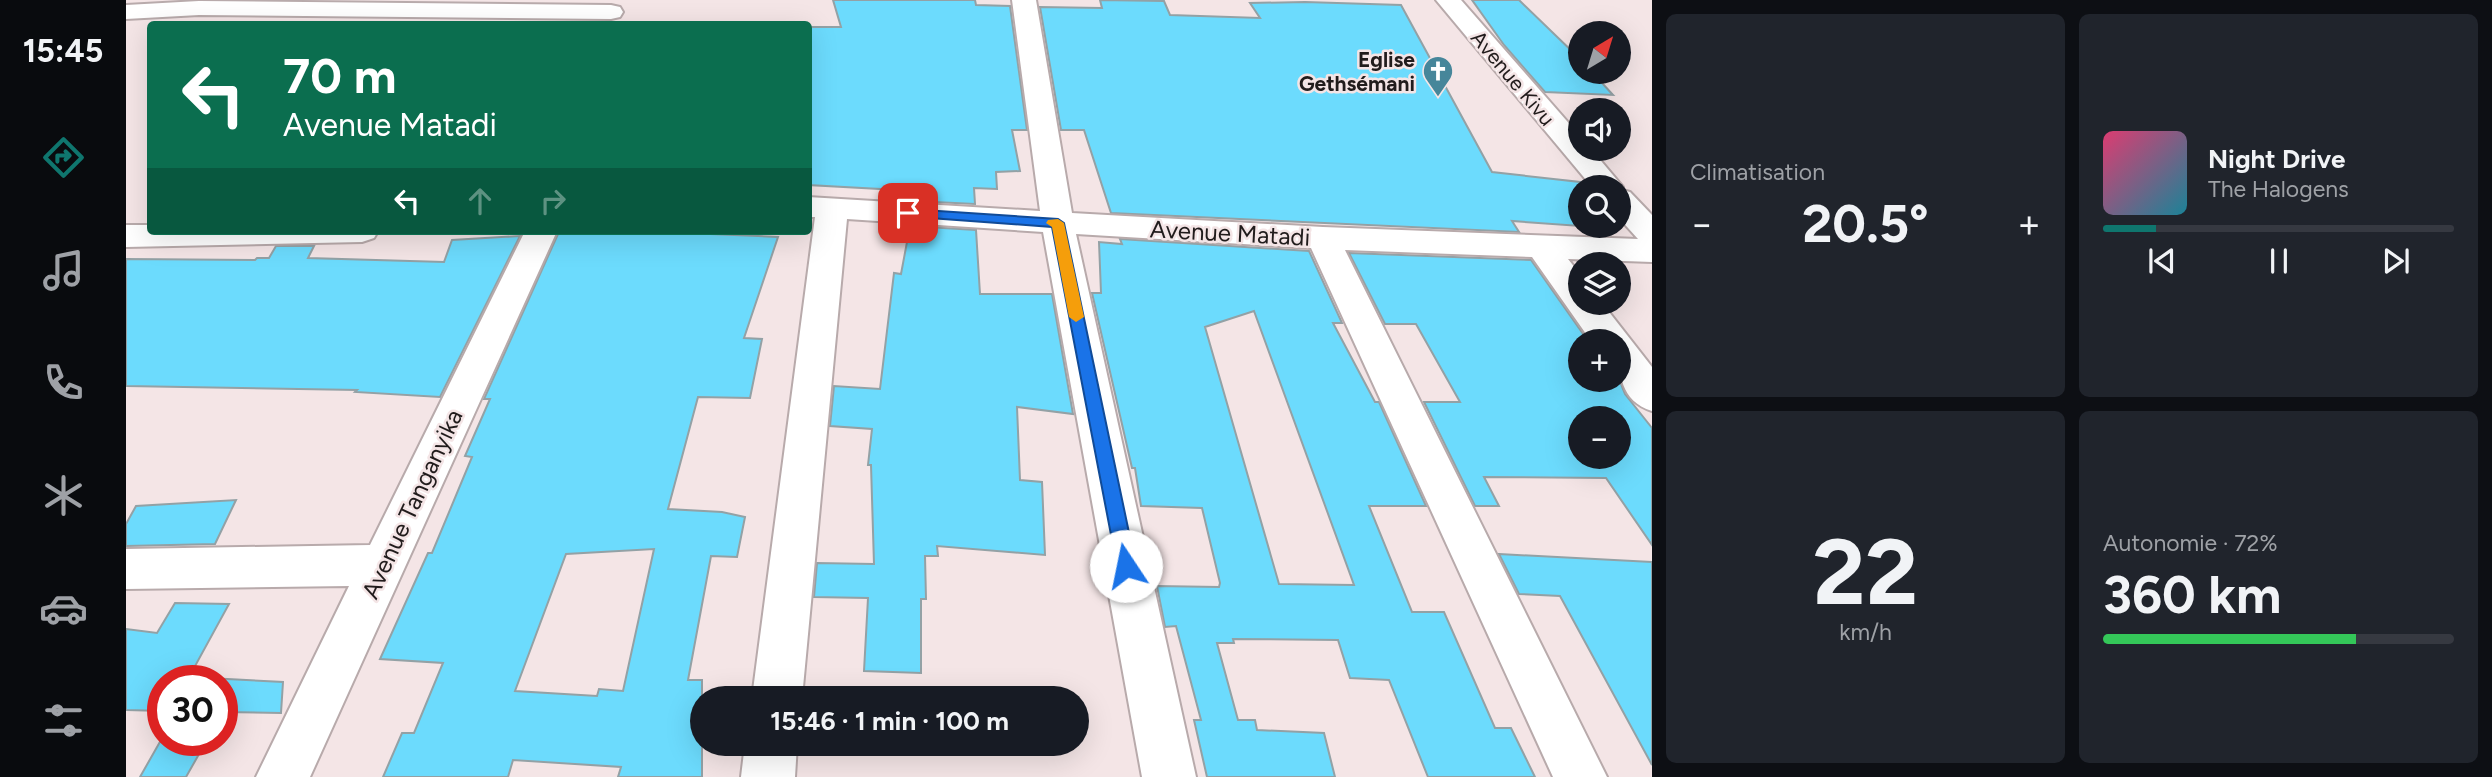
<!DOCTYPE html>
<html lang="fr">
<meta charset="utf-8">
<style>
:root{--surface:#171b24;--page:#20242c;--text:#f1f3f6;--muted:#9ea1a6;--line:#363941;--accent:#0f766e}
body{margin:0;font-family:Figtree,sans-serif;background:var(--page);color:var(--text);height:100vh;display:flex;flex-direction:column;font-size:26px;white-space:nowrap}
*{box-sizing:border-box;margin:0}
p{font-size:23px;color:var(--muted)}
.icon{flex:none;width:38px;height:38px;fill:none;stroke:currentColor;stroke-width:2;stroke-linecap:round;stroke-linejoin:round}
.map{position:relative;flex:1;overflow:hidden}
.sheet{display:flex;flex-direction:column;gap:14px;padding:14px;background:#0d0f14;width:840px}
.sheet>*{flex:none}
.guide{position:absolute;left:21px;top:21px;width:665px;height:214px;border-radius:7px;box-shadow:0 7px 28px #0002;background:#0b6e4f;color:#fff;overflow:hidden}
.needle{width:46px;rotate:38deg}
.controls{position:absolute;left:1442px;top:21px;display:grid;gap:14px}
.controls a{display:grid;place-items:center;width:63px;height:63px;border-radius:50%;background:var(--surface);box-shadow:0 7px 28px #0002;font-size:35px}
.speed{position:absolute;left:21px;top:665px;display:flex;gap:14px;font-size:35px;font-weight:700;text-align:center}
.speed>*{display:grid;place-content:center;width:91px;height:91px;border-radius:50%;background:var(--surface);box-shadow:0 7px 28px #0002;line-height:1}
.speed .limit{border:10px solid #d22;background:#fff;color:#111}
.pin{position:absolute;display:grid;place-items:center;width:60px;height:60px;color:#fff;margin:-30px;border-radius:14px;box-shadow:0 4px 10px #0006}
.me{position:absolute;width:77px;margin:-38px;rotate:349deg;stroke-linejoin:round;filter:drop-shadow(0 0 5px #0008)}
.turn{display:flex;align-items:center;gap:24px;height:147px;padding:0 21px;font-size:32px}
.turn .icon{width:91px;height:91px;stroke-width:2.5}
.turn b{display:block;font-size:49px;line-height:60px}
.lanes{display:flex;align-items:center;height:66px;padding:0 21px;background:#0003;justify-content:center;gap:35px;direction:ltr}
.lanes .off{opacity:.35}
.big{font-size:52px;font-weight:700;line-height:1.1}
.sheet .tile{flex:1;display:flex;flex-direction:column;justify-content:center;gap:10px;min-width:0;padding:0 24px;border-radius:10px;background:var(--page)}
.sheet .dial{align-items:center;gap:0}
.dial b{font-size:91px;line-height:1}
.song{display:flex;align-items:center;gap:21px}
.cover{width:84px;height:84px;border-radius:10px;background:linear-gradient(135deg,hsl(340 70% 55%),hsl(190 70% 35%))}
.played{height:7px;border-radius:4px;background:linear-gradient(90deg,var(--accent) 15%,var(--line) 15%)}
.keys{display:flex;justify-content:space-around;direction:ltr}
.heat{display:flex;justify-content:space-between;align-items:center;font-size:38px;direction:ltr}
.charge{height:10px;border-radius:5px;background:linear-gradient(90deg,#34c759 72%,var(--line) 0)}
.sheet .tiles{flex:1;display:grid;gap:14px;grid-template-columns:repeat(2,1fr)}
.trip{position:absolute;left:564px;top:686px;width:399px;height:70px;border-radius:35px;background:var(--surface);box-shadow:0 7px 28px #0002;font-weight:700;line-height:70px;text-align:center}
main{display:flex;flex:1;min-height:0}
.tabs{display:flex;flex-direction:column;width:126px;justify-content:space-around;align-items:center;background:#090b0e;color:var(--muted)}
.tabs .icon{width:49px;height:49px}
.tabs .current{color:var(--accent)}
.tabs b{font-size:32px;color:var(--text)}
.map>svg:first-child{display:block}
</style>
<main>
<nav class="tabs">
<b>15:45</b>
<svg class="icon current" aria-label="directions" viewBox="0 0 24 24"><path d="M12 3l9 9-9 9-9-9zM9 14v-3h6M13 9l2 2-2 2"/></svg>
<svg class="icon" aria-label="music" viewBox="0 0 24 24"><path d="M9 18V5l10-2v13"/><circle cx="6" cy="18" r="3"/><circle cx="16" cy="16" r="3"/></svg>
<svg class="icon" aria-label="phone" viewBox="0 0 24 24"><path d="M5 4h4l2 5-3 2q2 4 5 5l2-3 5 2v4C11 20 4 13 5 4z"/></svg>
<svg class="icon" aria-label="climate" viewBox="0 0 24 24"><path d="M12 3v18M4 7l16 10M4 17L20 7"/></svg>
<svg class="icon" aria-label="car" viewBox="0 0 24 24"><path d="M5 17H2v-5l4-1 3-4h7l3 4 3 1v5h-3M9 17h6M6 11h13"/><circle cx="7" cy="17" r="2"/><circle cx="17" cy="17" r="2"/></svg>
<svg class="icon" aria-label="filters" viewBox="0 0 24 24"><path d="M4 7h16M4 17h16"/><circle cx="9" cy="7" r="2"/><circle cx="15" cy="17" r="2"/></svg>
</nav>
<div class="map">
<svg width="1526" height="777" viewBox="0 0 1526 777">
<rect width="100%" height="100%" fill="#f4e5e6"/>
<!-- building -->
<path fill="#6cdbfd" stroke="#93a1a5" stroke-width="2" fill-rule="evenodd" d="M707 0H849L850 5 884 6 901 130H886L894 171 870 172 871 189 848 188 849 204 788 201 790 191 682 185V27H715Z
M974 0 1038 1 1044 15 1134 18 1124 3 1179 2 1275 5 1366 172 1454 182V226L1386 221 1393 232 985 213 958 130H935L914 7 976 8Z
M1346 0H1393L1454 59V72H1466L1487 95 1419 92 1378 45Z
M784 226 850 230 854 294H926L947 414 891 407 894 480 916 482 919 555 811 546 812 556H799L800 599H795V673L738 671 742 598 688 597 691 563 748 564 745 465H742L746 429 704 426 708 386 754 389 768 273 775 274Z
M441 231H587L586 234 652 237 618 338 636 339 624 398 572 397 542 509 596 512 619 517 611 557 585 556 562 680H576V777H492L495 767 387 760 382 777H257L276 733H288L317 663 254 659 302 553H306L346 457 339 456 364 399H358L432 234H440ZM528 549 497 691 473 689 471 696 389 691 440 554Z
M394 236 314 397 229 392 231 390 0 386V259L129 260 131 258H143L150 246H188L182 258 318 262 326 240Z
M994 239 1183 251 1216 323H1207L1249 402H1253L1300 506H1243L1286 612H1318L1369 728H1385L1409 777H1302L1263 680 1224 678 1212 640 1107 639 1108 643H1091L1112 720H1129L1131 730 1198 733 1209 777H1081L1068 720H1075L1050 626 1039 627 1031 586 1093 587 1094 583 1076 508 1015 506 1009 468H1006L966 293H975L973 242 996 244ZM1128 311 1228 585 1153 584 1079 327Z
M1223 253 1405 260 1462 341H1454V380L1493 379 1499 394 1526 428V545L1480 478 1358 477 1373 506H1349L1298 402H1334L1290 324H1259ZM1454 418H1493V457H1454Z
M110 500 89 544 0 546V524L10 506Z
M1373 554 1526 562V765L1434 596 1393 594Z
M49 603 103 604 63 677 157 682 155 713 96 712V681H37V711L0 710V629L31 633Z
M35 740H81L60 777H14Z"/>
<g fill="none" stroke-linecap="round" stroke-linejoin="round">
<!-- street casing -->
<g stroke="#b8aaab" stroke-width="4">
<path id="street" d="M886 0H910L946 213 1197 227 1512 239 1493 218V187H1466L1310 0H1335L1454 136V149H1465L1497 187 1496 190 1504 192 1526 215V262L1442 259 1454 274V303H1476L1526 367V411C1492 400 1493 371 1493 341H1465L1406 257 1219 250 1481 777H1427L1185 248 950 234 1070 777H1016L917 232 721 219 676 698H626L689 217H682V197L914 211Z
M73 1 485 5 494 7 497 12 494 17 485 19 73 15 0 19V5Z
M0 225H24V231H252L248 238 236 242 0 247Z
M399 231H431L184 777H130L223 586 0 589V549L244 545Z
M619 744H671L669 777H615Z"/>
</g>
<!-- street -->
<use href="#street" fill="#fff" fill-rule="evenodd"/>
</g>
<!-- route -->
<path fill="#1a73e8" stroke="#114b97" stroke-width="2" d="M782 209 932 219 938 223 1010 566 1007 572 1000 575 994 572 991 566 926 227 777 216V210Z"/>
<!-- slow -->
<path fill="#f59e0b" d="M932 219 938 223 958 317 950 322 943 317 926 227 920 223 922 220Z"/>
<!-- icons -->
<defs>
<g id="church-pin" transform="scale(1.575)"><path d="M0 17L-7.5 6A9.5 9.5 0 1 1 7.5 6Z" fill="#46869a" stroke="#f4e5e6"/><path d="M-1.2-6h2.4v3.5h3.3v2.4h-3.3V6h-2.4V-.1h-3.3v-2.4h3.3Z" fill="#fff"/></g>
</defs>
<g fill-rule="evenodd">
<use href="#church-pin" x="1312" y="71"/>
</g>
<g text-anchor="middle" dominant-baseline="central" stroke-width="5" stroke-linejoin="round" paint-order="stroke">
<!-- far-poi labels -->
<g font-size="21" font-weight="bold" fill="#211c1c" stroke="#f4e5e6" text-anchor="end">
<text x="1289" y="59">Eglise<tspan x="1289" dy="24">Gethsémani</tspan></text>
</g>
<!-- far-street labels -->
<g font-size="21" fill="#211c1c" stroke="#f4e5e6">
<text transform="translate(1387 78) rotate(50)">Avenue Kivu</text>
</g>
<!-- street labels -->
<g font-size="24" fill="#211c1c" stroke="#f4e5e6">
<text transform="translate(1104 233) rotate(3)">Avenue Matadi</text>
<text transform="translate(286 504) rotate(-65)">Avenue Tanganyika</text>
</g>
</g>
</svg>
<div class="controls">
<a><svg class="needle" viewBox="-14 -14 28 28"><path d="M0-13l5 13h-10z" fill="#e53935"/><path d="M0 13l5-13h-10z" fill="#9ea1a6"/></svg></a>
<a><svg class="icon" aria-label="sound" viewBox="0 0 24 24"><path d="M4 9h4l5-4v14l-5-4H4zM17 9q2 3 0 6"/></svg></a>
<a><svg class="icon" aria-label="search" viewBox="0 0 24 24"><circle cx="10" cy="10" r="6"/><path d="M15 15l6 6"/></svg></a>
<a><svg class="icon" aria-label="layers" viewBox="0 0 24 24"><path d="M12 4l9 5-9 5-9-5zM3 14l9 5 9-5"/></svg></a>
<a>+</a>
<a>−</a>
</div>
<div class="speed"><div class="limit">30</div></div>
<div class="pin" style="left:782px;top:213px;background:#d93025"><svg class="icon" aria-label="arrive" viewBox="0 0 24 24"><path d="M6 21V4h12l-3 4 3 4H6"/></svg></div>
<svg class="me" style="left:1000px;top:566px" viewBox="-20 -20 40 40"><circle r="19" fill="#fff"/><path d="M0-13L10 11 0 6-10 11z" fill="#1a73e8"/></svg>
<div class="trip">15:46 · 1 min · 100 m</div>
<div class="guide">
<div class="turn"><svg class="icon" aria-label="left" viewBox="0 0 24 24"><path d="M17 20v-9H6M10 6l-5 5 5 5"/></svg><div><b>70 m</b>Avenue Matadi</div></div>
<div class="lanes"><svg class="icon" aria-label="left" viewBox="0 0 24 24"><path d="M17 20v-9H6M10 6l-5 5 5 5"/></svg><svg class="icon off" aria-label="ahead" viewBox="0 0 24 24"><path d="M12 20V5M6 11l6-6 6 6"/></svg><svg class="icon off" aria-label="right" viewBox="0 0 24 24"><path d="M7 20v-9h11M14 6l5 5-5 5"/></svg></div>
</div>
</div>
<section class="sheet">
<div class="tiles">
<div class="tile"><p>Climatisation</p>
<div class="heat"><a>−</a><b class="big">20.5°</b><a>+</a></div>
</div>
<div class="tile">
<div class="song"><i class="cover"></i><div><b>Night Drive</b><p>The Halogens</p></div></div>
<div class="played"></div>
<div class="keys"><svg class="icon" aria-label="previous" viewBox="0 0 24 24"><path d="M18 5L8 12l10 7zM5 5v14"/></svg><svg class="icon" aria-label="pause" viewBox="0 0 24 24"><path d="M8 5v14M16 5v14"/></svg><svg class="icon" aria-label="next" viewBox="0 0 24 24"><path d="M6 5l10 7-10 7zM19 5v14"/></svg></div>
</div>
<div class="tile dial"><b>22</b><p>km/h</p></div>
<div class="tile"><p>Autonomie · 72%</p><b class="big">360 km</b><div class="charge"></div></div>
</div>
</section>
</main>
